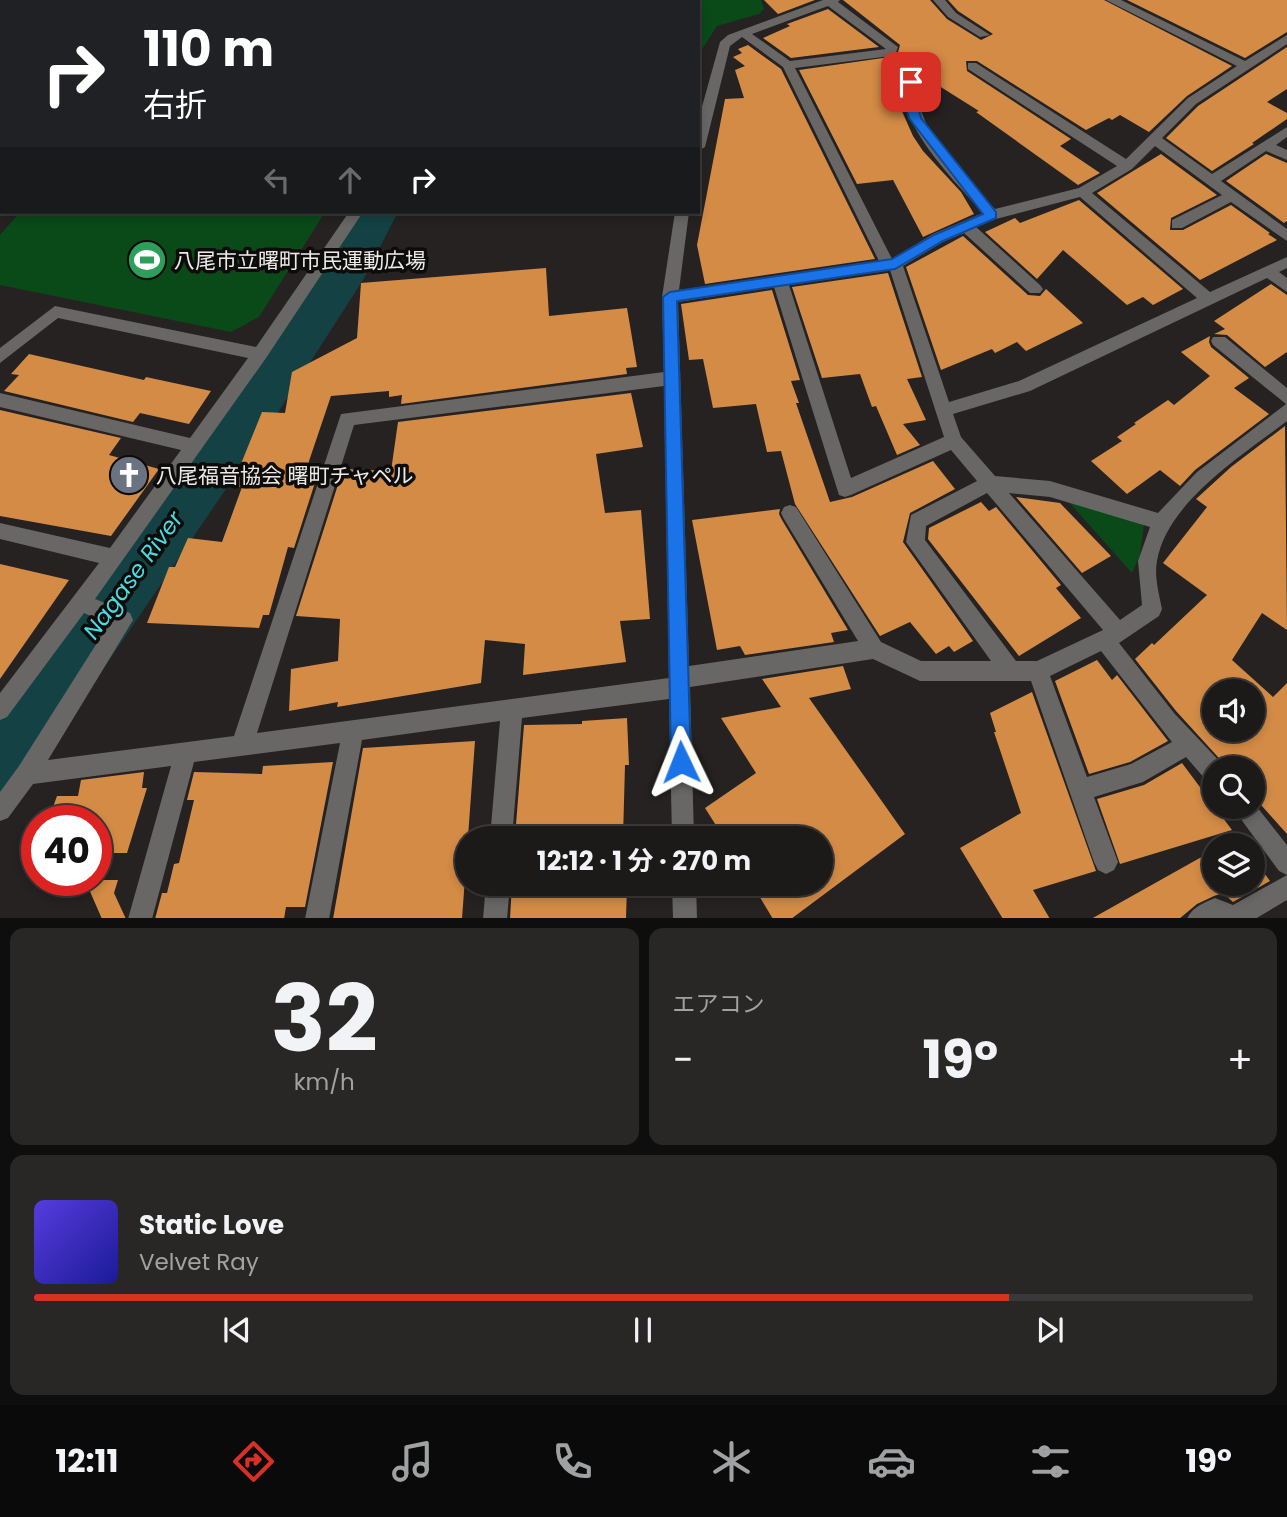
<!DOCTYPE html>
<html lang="ja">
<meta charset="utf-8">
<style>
:root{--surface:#1c1a19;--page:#292726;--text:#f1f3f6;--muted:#a0a1a2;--line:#3a3838;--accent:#d93025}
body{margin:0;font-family:Poppins,"Noto Sans JP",sans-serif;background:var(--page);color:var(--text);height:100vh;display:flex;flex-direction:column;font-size:26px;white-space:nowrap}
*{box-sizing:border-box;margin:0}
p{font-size:23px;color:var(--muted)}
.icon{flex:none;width:38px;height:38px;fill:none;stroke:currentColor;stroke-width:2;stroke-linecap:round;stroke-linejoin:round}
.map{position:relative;height:918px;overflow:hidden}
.sheet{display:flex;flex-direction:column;gap:10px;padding:10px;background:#0f0e0e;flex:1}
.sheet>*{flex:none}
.banner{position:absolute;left:0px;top:0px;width:700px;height:214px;box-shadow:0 4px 10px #0003,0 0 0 2px var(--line);background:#202124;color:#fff;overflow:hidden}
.tools{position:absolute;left:1202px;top:679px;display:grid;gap:14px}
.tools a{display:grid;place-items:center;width:63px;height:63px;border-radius:50%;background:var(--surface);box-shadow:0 4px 10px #0003,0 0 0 2px var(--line);font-size:35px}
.speed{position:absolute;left:21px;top:805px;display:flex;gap:14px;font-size:35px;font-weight:700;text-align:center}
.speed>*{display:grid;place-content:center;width:91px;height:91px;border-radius:50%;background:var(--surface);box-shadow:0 4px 10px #0003,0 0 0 2px var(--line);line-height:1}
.speed .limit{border:10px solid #d22;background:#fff;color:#111}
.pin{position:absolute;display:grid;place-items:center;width:60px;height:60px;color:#fff;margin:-30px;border-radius:14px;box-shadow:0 4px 10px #0006}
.me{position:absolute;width:77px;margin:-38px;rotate:358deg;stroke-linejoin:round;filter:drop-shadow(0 0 5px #0008)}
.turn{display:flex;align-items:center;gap:24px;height:147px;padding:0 28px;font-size:32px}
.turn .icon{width:91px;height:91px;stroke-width:2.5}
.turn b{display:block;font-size:49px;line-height:60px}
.lanes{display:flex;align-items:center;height:66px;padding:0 28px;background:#0003;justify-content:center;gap:35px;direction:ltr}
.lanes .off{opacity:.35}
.big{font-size:52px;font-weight:700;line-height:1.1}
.sheet .widget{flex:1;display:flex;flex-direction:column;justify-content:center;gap:10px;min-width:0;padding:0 24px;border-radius:14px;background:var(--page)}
.sheet .dial{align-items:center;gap:0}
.dial b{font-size:91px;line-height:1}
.song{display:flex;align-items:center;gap:21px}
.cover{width:84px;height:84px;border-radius:10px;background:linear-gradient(135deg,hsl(250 70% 55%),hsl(240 70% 35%))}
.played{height:7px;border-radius:4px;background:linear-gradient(90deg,var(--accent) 80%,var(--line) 80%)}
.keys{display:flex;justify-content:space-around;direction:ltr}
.heat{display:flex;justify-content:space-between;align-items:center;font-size:38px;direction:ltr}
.sheet .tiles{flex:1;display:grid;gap:10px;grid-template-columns:1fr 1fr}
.widget:last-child{grid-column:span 2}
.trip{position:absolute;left:455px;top:826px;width:378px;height:70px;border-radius:35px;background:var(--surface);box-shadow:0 4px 10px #0003,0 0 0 2px var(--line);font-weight:700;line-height:70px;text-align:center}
.dock{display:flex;height:112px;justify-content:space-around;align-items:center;background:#0b0a0a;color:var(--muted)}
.dock .icon{width:49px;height:49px}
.dock .current{color:var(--accent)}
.dock b{font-size:32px;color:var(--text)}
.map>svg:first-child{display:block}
</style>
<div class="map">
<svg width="1287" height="919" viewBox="0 0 1287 919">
<rect width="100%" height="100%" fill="#252221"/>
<!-- green -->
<path fill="#094a18" d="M672 0H761L764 9 759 14 717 26 701 51 698 75V2H671Z
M20 212H325L259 317 231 332 0 285V235Z
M1067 500 1144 525 1140 555 1132 573Z"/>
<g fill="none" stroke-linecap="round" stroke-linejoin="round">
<!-- river -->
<path fill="#144244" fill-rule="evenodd" d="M450 0H484L449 2Z
M354 212H398L363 280 273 420 24 785 0 795V706L237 390 329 258Z"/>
</g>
<!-- building -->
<path fill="#d38b46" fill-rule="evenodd" d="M764 0H815L778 14Z
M843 0H930L947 19 981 40 993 34 958 11 948 0H1104L1232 66 1187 96 1149 132 1120 115 1112 120 1109 118 1086 130 977 61H966L967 71 1071 139 1060 146 1100 173 1078 185 976 112 979 111 920 74 916 78 906 76 902 94 897 100 913 136 923 151 961 192 974 214 923 237 893 180 857 184 799 70 897 56 900 45Z
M1127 0H1287V32L1245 58Z
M828 9 879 47 791 58 763 38 790 26 787 24Z
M748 45 781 69 875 259 705 284 697 245 725 99 744 98 735 70 745 66 733 57 742 53 738 49Z
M1287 47V89L1267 102 1287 113V119L1252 143 1254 144 1212 171 1166 138 1198 106Z
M1161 154 1217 195 1171 218 1170 230H1183L1231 205 1270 233 1268 234 1277 240 1200 280 1097 193Z
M1266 154 1287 163V221L1284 223 1226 181Z
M1079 200 1183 289 1153 305 1143 297 1127 305 1063 250 1037 279 985 232 1015 218 1020 223Z
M963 236 1028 295 1040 296 1046 289 1083 323 1026 351 1017 342 995 353 992 349 941 370 906 267Z
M546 268 549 316 627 308 637 367 626 368 627 374 401 404 402 395 389 397V391L331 396 307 467H320L294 548 288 547 269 615H263L259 628 147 623 169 567H175L188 538 222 542 242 487 232 486 262 412 285 413 292 372 357 338 361 283Z
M888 273 922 377 907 379 926 420 903 424 920 445 897 455 876 406 872 407 860 374 822 378 792 287Z
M1271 284 1287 295V352L1265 367 1227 335 1214 334 1225 329 1214 321Z
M772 290 800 380 791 381 799 403H796L830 502 852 497 933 461 955 489 910 513 903 542 973 641 954 652 949 646 936 654 910 622 880 636 795 504 781 451 767 452 756 404 713 408 703 359 689 360 681 304Z
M1210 336 1209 342 1211 347 1249 378 1234 388 1269 414 1195 470 1180 486 1160 470 1127 494 1091 461 1122 441 1117 437 1136 424 1134 423 1168 400 1174 405 1210 376 1181 352Z
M29 354 144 380 146 377 211 391 189 424 140 413 133 422 4 391 19 375 11 374Z
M631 393 643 447 596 454 605 513 641 510 650 619 620 621 626 662 523 675 525 644 485 640 481 683 337 707 338 702 289 711 291 669 338 661 340 619 296 616 343 469 391 471 398 422Z
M0 410 121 438 109 455 159 469 111 536 0 516Z
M1285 426 1287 630 1262 613 1232 660 1273 697 1287 683V834L1253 796V768H1228L1176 711 1135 659 1152 643 1154 645 1207 595 1163 563 1207 507 1196 499 1231 467ZM1214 691H1253V730H1214Z
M1016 497 1060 503 1111 556 1082 573Z
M981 502 989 511 996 507 1061 585 1056 588 1081 618 1019 656 928 539 929 528Z
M780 509 779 514 782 520 848 630 831 633 834 642 745 655 740 646 717 650 692 520Z
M0 564 69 580 0 679Z
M1097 660 1112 680 1117 675 1168 741 1130 762 1089 774 1055 681Z
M843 666 851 689 809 698 905 834 791 919H773L752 884H821V838H724L705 808 756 773 721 718 781 707 762 679Z
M1032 692 1096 871 1033 890 1050 919H1003L960 848 1021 813 994 732H996L990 713Z
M627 718 629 765H625L623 838 515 837 524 725 582 724V721Z
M475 741 462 919H333L363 748Z
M333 762 305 907H286L284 919H155L162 893H167L174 864 179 863 194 800H187L194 772 262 774 263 766Z
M1182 763 1232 830 1120 864 1097 799 1144 785Z
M144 772 142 788H147L127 853H96V821H48L57 796H78L81 780Z
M1214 850V884H1253V858L1270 881 1233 902 1223 893 1214 896 1197 904 1179 919H1091Z
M85 880H118L114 893 126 919H102Z
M512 884 627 886 626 919H510Z"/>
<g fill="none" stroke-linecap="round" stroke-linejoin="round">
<!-- minor -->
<path fill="#686766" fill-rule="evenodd" d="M443 0H455L443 2Z
M823 0H840L838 2 898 47 895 55 891 56 795 68 892 259 933 234 983 213C958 184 891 120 907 79L911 78 917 82C916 134 963 173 995 209L1079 188 1117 166 968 69V63H976L1126 159 1188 98 1237 66 1106 0H1121L1245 61 1287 35V44L1196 104 1162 138 1212 174 1287 127V137L1276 145 1287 150V160L1266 151 1221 181 1287 229V241L1231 202 1182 228H1172V220L1222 195 1155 146 1132 169 1092 193 1210 292 1287 257V268L1279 272 1287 278V292L1267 278 1030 391 953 414 961 437 995 476 1050 481 1158 513 1197 472 1286 404 1213 345 1211 341 1213 337H1225L1287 388V421C1243 455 1167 502 1157 561 1154 576 1159 594 1162 609L1159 616 1119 643 1174 713 1222 764 1223 768H1214V783L1206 780 1186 757 1143 782 1094 797 1118 862 1114 870 1106 874 1098 870 1094 862 1031 681H920L873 659 690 687 694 838H672L669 699 522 718 512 838H490L500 721 362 740 329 919H305L340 743 194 762 152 919H128L171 766 33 784 8 818 0 821V792L19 766 109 624 84 613 7 717 0 720V693L99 563 0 539V523L110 548 181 450 0 407V393L190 438 248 358 58 318 0 363V348L55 306 256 347 349 212H363L266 358 95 599 130 613 133 620 48 760 234 736 341 414 664 372 662 297 675 212H689L679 290 879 261 783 67 742 37 730 46 705 147 698 151V121L720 42 728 35ZM828 6 886 49 790 61 752 34ZM1080 197 1197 298 1019 381 949 402 903 266 943 242 964 233 1030 293H1040L1043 289 1040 285 976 227 996 219ZM890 270 944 437 851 478 789 285ZM774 287 839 495 845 497 851 495 951 450 977 481 911 515 906 542 991 661H921L881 642 796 507 790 505 784 507 781 513 784 519 858 641 689 666 678 302ZM664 386 669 678 257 733 354 425ZM987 493 1103 630 1037 661H1016L925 540 926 526ZM1009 493 1050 497 1150 527 1138 561 1142 605 1120 620ZM1101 651 1172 742 1131 764 1087 777 1050 676Z
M933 0H945L956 13 990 35 980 37 948 17Z
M1253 802 1287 845V875L1279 871 1232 807H1253Z
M1287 875V900L1255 919H1187C1192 907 1204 903 1215 898L1233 905Z
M486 884H510L507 919H483Z
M672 884H696L697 919H673Z"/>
<!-- rail -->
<path stroke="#9c9a99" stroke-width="3.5" stroke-dasharray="6 6" stroke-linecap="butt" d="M0 206 2 204"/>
</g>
<!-- route -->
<path fill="#1a73e8" stroke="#114b97" stroke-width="2" d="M911 79 916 82 914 93 921 118 996 212V218L943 241 895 269 677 301 691 762 688 769 681 772 674 769 671 762 663 297 670 292 892 259 934 235 983 214 909 118 902 93 905 82Z"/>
<!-- icons -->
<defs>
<g id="stadium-disc" transform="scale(2.0125)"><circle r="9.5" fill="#2e9e5b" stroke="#0d0c0b"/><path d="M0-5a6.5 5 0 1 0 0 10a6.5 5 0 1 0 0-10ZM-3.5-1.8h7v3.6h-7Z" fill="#fff"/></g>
<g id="church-disc" transform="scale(2.0125)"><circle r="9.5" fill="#6b7280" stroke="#0d0c0b"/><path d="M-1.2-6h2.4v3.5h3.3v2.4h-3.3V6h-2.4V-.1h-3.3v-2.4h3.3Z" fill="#fff"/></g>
</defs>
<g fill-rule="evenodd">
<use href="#stadium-disc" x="147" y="260"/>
<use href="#church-disc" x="129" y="475"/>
</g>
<g text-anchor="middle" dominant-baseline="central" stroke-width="7" stroke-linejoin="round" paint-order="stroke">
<!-- poi labels -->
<g font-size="21" fill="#eceae9" stroke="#0d0c0b" text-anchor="start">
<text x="174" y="260">八尾市立曙町市民運動広場</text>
<text x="156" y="475">八尾福音協会 曙町チャペル</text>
</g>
<!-- water labels -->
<g font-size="23" font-style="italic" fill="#48dce2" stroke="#0d0c0b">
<text transform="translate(133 575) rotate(-54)">Nagase River</text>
</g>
</g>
</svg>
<div class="tools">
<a><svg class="icon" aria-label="sound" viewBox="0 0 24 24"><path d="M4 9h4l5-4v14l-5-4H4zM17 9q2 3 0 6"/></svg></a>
<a><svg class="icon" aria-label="search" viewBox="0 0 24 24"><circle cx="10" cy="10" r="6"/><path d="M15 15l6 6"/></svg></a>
<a><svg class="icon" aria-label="layers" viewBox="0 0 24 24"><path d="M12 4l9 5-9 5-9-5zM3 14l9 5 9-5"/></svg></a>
</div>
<div class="speed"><div class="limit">40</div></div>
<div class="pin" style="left:911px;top:82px;background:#d93025"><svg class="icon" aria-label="arrive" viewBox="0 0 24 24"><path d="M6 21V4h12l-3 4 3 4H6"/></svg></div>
<svg class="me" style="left:681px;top:762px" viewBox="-20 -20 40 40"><path d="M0-17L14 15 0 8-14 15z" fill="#1a73e8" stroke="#fff" stroke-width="4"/></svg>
<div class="trip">12:12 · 1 分 · 270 m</div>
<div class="banner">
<div class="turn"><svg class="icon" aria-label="right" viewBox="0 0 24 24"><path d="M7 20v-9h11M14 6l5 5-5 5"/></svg><div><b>110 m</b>右折</div></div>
<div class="lanes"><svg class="icon off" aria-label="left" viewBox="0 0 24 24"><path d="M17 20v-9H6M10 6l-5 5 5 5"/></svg><svg class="icon off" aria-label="ahead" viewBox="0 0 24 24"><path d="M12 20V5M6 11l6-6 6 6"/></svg><svg class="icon" aria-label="right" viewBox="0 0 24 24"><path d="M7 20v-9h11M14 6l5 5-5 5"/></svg></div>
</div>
</div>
<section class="sheet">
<div class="tiles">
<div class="widget dial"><b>32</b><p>km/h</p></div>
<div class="widget"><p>エアコン</p>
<div class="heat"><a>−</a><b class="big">19°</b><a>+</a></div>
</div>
<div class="widget">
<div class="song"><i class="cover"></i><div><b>Static Love</b><p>Velvet Ray</p></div></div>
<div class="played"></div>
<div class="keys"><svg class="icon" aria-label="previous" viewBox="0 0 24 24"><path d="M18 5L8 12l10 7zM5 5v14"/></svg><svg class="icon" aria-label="pause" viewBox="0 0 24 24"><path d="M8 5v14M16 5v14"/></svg><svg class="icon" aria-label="next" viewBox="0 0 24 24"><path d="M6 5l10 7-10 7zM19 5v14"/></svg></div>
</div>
</div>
</section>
<nav class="dock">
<b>12:11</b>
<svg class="icon current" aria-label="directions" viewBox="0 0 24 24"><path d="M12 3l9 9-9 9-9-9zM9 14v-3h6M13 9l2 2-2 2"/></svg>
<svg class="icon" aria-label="music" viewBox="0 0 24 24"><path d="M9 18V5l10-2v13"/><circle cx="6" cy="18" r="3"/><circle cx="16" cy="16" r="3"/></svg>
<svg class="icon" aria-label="phone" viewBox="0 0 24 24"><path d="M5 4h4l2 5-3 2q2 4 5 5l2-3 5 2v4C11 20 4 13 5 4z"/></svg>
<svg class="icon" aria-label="climate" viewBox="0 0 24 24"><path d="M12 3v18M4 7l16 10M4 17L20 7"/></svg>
<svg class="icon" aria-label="car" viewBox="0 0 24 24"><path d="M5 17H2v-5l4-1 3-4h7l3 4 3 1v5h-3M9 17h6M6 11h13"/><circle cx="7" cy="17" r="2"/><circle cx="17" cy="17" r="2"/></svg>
<svg class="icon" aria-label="filters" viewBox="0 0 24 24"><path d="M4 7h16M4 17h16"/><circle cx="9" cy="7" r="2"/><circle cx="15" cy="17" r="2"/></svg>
<b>19°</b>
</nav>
